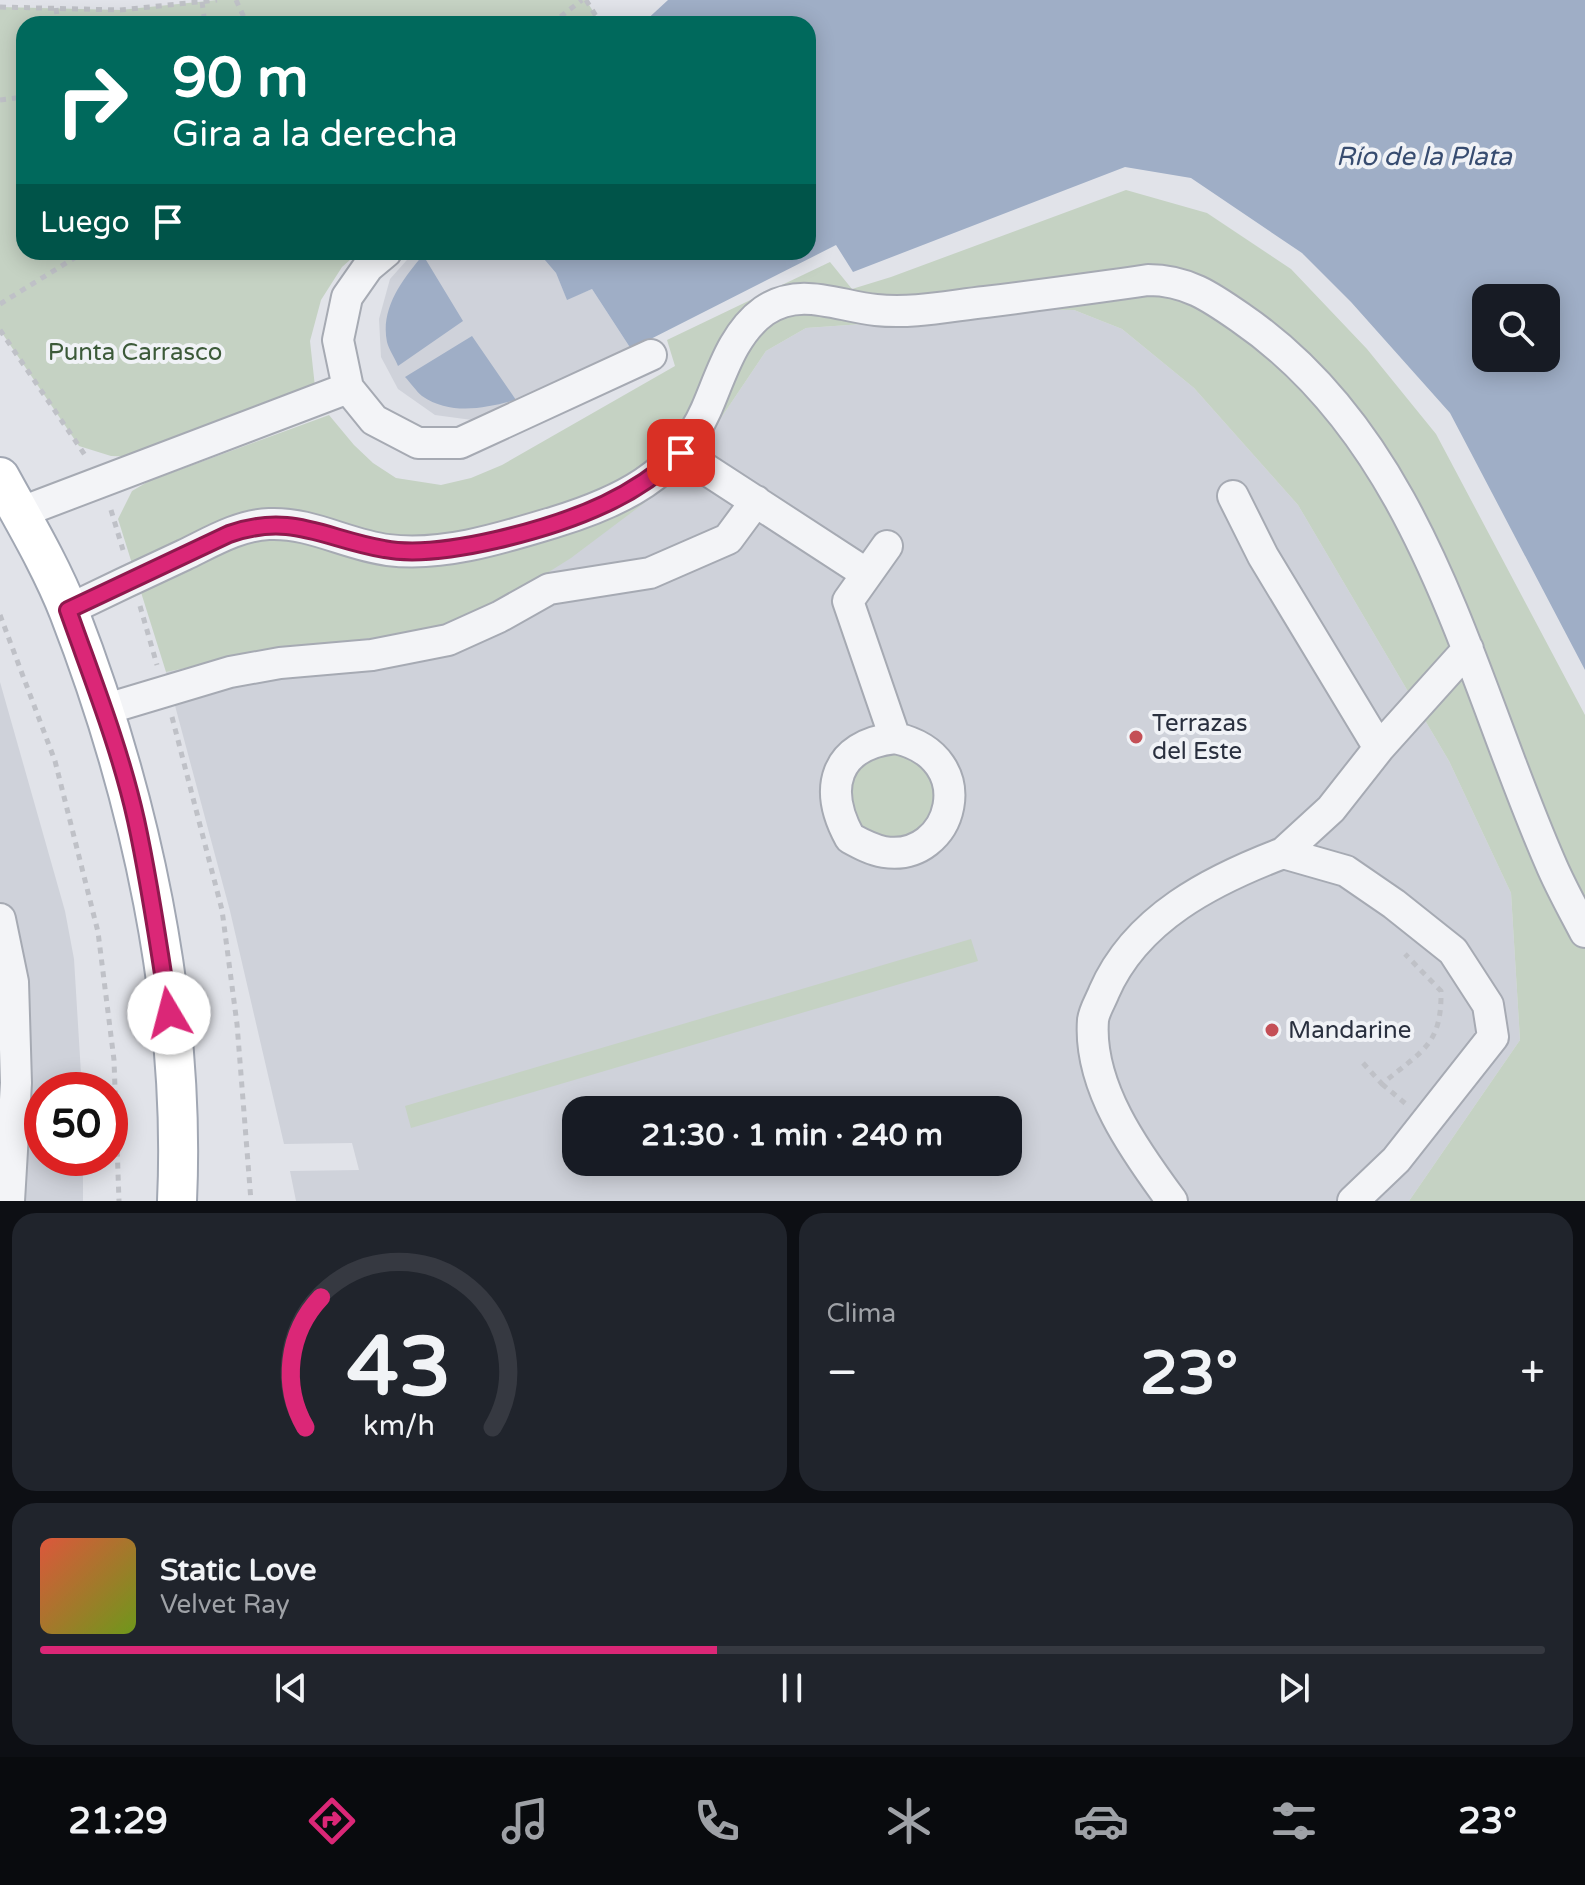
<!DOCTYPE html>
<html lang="es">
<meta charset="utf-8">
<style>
:root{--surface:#171b24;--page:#20242c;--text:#f1f3f6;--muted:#9ea1a6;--line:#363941;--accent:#db2777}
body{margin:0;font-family:"Varela Round",sans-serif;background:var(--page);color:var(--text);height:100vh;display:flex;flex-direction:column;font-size:30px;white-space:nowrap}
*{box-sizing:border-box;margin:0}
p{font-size:26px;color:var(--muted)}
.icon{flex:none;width:44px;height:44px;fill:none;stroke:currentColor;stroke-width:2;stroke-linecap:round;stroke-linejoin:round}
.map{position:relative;height:1201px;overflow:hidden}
.drawer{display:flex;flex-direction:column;gap:12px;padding:12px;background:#0d0f14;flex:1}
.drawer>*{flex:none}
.hud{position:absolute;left:16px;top:16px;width:800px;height:244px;border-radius:24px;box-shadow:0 4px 20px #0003;background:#00695c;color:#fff;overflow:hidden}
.tools{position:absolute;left:1472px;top:284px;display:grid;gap:16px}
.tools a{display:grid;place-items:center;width:88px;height:88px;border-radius:16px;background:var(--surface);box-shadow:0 4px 20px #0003;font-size:40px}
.speed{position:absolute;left:24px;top:1072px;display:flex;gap:16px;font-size:40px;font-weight:700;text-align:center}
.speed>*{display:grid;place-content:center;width:104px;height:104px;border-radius:50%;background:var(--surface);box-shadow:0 4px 20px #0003;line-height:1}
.speed .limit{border:12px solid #d22;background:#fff;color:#111}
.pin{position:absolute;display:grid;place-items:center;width:68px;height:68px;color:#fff;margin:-34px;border-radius:16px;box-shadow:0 4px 12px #0006}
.me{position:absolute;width:88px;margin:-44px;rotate:352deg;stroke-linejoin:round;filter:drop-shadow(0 0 6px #0008)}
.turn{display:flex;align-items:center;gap:28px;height:168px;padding:0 24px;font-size:36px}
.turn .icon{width:104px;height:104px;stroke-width:2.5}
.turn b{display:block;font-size:56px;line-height:68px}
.then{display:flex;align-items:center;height:76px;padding:0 24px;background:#0003;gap:16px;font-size:30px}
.big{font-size:60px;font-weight:700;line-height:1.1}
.drawer .widget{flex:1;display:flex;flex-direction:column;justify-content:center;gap:12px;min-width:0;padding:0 28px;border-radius:24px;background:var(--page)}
.drawer .dial{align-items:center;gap:0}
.dial svg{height:208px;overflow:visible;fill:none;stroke:var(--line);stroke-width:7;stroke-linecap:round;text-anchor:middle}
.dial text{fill:var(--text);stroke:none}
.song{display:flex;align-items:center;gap:24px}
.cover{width:96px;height:96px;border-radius:12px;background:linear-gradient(135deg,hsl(10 70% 55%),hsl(80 70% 35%))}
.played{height:8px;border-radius:4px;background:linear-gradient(90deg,var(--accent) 45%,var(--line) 45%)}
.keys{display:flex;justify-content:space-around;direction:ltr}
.heat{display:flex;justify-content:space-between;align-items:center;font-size:44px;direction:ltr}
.drawer .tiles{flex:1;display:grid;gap:12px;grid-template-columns:1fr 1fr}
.widget:last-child{grid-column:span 2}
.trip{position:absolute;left:562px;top:1096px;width:460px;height:80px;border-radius:24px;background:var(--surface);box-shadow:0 4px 20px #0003;font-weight:700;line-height:80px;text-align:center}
.menu{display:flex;height:128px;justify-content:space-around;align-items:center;background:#090b0e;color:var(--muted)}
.menu .icon{width:56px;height:56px}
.menu .selected{color:var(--accent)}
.menu b{font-size:36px;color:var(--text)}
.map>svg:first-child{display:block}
</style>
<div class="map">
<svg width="1585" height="1201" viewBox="0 0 1585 1201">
<rect width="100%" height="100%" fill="#e1e3e9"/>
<!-- built -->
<path fill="#cfd2da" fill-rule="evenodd" d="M414 252H538L556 273 567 299 592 289 631 349 501 418 472 420 435 415 398 389 381 357 379 319 390 279Z
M1012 309 1074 310 1122 329 1194 388 1298 505 1449 761 1511 893 1520 1040 1409 1201H296L290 1171 359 1170 352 1143 284 1144 230 911 166 672 261 653 684 473 766 351 806 328 962 317ZM576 1110H1008V1162H576Z
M0 682 65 911 74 959 82 1090H42V1158H83V1201H0Z"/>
<!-- green -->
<path fill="#c5d2c3" d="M217 0H586L601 24H24V252H359L342 267 321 300 310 341 315 387 139 457 111 456 79 446 0 330V7L120 10Z
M1126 190 1207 213 1291 269 1367 349 1436 434 1585 715V1201H1409L1520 1040 1511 893 1449 761 1298 505 1194 388 1122 329 1074 310 1013 309 962 317 806 328 766 351 684 473 571 558 517 592 430 630 261 653 166 672 118 519 132 491 149 481 329 415 354 445 373 463 396 478 441 485 471 478 502 465 675 366 667 340 830 262 852 289 891 277Z
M849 796a43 43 0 1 1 86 0a43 43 0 1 1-86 0Z
M971 939 978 961 411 1128 405 1106Z"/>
<!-- water -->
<path fill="#9faec6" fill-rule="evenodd" d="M668 0H1585V670L1450 413 1351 302 1302 253 1191 178 1125 167 853 272 836 245 631 349 592 289 567 300 556 273 538 252H808V24H642ZM1486 298H1546V358H1486Z
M423 255 463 321 398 366C395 358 389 350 387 342 380 308 403 279 423 255Z
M472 336 516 400C486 408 451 416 422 396 416 391 410 382 405 377Z"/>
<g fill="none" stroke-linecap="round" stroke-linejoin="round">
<!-- minor casing -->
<g stroke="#a6aab3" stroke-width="34">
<path id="minor" d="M386 252 368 267 347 297 338 340 348 388 374 420 418 443H460L651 355
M681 453 867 574
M1233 496 1263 556 1379 748
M19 513 348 388
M887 546 848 601 895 738
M68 610C107 591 145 573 184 555 211 542 239 525 269 524 311 522 347 545 388 550 443 557 502 538 555 522 620 502 677 475 706 410 721 376 732 334 764 311 800 286 837 306 876 310 912 314 949 306 985 302 1040 295 1094 288 1148 280 1187 280 1211 297 1241 318 1423 443 1467 672 1550 862 1560 886 1573 909 1585 932
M103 710 230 672 280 663 372 655 448 640 499 617 549 589 650 573 728 539 756 501
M895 738C983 757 953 863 884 852 872 850 861 844 850 838 823 789 834 745 895 738Z
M0 919 13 982 16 1083 9 1201
M1172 1201C1135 1151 1088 1086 1093 1020 1094 1011 1101 1000 1104 992 1136 918 1212 880 1283 853
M1353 1201 1396 1160 1493 1037 1488 1005 1453 951 1394 904 1346 871 1283 853 1331 809 1379 748 1468 649"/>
</g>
<!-- major casing -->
<g stroke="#a1a7b3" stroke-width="42">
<path id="major" d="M0 477C24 521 51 566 69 612 140 795 186 1005 177 1201"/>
</g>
<!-- path -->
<path stroke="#bfc1c7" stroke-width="5" stroke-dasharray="6 6" stroke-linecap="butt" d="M236 0 247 24
M586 0 601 24
M202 2 205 24
M0 7 120 10 217 0
M56 8 58 24
M551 24 582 0
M0 100 24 97
M0 304 84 252
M0 330 87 458
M111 510 123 550
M140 606 157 665
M0 615 55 761 98 932 114 1060 119 1201
M172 717 222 910 237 1024 251 1201
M1363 1063 1382 1084C1421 1051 1442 1046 1441 991L1405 954
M1382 1084 1406 1104"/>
<!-- minor -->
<use href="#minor" stroke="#f3f4f7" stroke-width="30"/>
<!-- major -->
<use href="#major" stroke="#fff" stroke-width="38"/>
</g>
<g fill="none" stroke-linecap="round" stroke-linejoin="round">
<!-- route casing -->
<g stroke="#8e194d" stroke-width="20">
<path id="route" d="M169 1013C159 948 150 884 136 820 120 748 92 678 68 610L229 534C292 512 325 539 384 549 441 560 552 529 605 504 633 491 658 474 681 453"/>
</g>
<!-- route -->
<use href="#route" stroke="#db2777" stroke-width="14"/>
</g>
<!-- markers -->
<g fill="#c44f56" stroke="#f0f2f6" stroke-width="3">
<circle cx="1136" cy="737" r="8"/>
<circle cx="1272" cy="1030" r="8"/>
</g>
<g text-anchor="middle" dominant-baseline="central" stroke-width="8" stroke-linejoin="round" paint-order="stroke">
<!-- park labels -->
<g font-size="24" fill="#3c5a39" stroke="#f0f2f6">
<text x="135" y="352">Punta Carrasco</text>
</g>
<!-- poi labels -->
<g font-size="24" fill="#2a303f" stroke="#f0f2f6" text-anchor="start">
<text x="1152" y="723">Terrazas<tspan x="1152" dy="28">del Este</tspan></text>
<text x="1288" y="1030">Mandarine</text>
</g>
<!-- water labels -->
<g font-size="26" font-style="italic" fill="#374c70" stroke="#f0f2f6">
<text x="1424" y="156">Río de la Plata</text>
</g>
</g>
</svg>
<div class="tools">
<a><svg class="icon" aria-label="search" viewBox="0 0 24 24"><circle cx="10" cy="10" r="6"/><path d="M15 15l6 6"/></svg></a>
</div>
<div class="speed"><div class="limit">50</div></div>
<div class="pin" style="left:681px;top:453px;background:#d93025"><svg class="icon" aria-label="arrive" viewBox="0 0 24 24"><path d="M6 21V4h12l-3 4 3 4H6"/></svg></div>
<svg class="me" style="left:169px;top:1013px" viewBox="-20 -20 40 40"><circle r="19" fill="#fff"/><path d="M0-13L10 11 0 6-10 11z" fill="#db2777"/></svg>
<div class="trip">21:30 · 1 min · 240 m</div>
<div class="hud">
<div class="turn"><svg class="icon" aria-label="right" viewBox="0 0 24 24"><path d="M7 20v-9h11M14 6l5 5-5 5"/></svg><div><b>90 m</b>Gira a la derecha</div></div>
<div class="then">Luego<svg class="icon" aria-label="arrive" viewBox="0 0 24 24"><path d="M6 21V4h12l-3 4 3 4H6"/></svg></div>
</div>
</div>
<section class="drawer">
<div class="tiles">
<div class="widget dial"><svg viewBox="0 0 100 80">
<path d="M14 69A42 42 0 1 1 86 69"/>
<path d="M14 69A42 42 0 0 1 20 19" stroke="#db2777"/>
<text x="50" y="56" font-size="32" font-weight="700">43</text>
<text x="50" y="72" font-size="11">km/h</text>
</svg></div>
<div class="widget"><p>Clima</p>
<div class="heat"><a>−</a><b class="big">23°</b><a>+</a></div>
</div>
<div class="widget">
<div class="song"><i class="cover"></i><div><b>Static Love</b><p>Velvet Ray</p></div></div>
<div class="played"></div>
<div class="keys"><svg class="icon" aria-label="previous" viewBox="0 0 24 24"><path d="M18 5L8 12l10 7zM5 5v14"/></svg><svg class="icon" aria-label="pause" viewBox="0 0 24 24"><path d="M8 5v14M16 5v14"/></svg><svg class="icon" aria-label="next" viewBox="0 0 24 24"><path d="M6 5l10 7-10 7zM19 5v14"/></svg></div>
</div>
</div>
</section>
<nav class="menu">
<b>21:29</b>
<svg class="icon selected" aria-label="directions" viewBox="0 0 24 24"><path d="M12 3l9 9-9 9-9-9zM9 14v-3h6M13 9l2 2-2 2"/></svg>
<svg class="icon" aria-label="music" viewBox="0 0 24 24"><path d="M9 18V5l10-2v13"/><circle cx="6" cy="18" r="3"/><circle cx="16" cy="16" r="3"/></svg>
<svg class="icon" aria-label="phone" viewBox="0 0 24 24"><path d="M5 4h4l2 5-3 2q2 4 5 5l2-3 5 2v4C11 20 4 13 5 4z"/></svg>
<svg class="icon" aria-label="climate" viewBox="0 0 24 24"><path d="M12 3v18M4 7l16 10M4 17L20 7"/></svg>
<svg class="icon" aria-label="car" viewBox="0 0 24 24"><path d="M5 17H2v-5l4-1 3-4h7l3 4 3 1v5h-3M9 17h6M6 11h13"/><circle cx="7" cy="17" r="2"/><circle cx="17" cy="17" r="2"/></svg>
<svg class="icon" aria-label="filters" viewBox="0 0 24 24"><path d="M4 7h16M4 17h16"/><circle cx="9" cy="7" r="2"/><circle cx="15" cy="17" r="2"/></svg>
<b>23°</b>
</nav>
